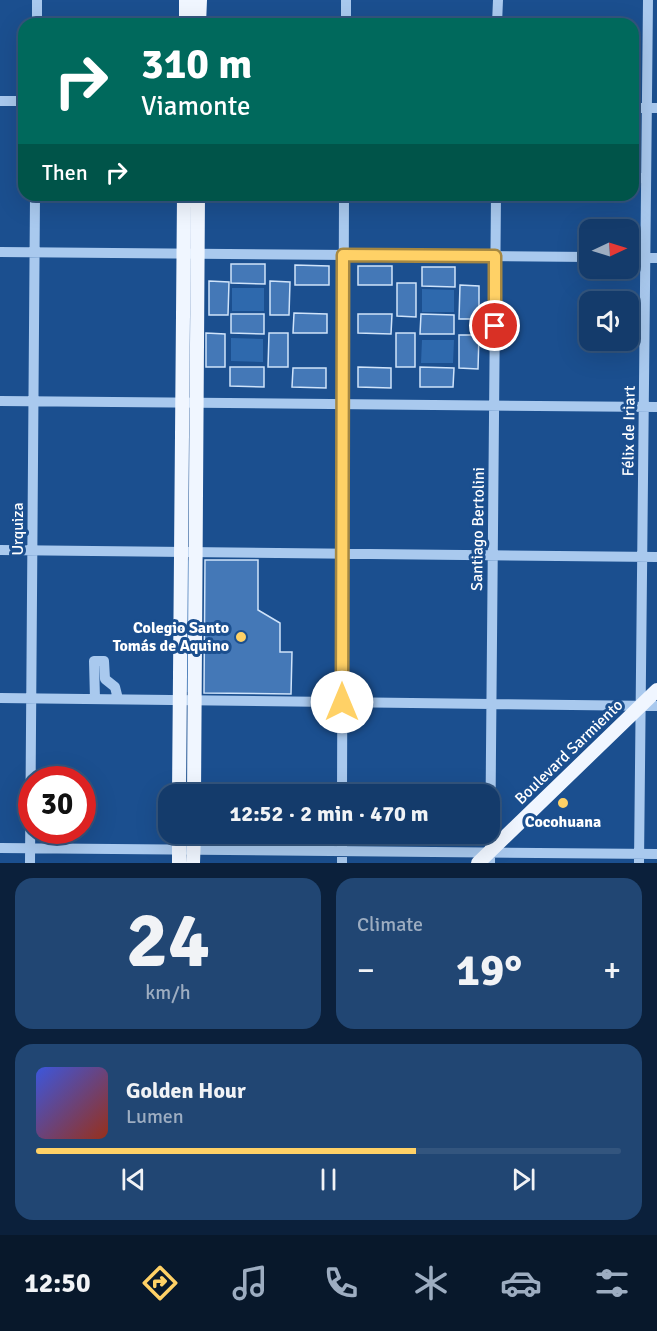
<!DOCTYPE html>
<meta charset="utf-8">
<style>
:root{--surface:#143b6b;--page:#214673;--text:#f1f3f6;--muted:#9dadc1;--line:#33557e;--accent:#ffd166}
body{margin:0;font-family:Signika,sans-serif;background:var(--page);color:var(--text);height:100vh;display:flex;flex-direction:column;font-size:22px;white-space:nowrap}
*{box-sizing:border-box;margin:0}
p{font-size:20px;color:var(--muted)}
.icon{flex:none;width:33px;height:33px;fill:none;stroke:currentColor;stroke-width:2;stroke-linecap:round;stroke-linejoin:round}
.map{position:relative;height:863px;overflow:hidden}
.sheet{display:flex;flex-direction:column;gap:15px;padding:15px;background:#0b203b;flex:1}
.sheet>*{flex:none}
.guide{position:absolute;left:18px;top:18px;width:621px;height:183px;border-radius:18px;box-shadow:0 6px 24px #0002,0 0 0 2px var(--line);background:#00695c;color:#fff;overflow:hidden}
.needle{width:39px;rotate:86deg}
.fabs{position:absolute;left:579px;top:219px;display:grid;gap:12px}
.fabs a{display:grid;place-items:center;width:60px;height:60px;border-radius:12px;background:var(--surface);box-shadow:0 6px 24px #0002,0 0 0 2px var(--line);font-size:30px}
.speed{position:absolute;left:18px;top:766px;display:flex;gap:12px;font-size:30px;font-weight:700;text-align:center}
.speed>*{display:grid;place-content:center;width:78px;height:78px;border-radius:50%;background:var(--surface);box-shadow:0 6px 24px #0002,0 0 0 2px var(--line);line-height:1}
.speed .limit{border:9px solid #d22;background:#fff;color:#111}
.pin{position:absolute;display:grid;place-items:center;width:51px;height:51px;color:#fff;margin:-26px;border:3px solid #fff;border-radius:50%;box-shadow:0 2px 6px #0007}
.me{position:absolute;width:66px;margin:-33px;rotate:0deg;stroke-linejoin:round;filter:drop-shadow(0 0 4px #0008)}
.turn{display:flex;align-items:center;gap:21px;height:126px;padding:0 24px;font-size:27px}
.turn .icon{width:78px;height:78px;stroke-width:2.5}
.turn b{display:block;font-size:42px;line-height:51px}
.then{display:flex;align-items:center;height:57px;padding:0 24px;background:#0003;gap:12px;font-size:22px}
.big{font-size:45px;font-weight:700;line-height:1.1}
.sheet .card{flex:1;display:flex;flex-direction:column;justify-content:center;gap:9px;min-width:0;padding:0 21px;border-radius:18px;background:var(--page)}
.sheet .dial{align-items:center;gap:0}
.dial b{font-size:78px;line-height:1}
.song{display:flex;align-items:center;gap:18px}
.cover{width:72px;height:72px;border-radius:9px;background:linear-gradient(135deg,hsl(230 70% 55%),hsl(10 70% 35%))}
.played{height:6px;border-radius:3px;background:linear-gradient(90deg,var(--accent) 65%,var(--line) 65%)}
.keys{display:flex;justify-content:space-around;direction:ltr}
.heat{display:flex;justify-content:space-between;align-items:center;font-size:33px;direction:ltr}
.sheet .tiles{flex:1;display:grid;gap:15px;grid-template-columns:1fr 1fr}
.card:last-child{grid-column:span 2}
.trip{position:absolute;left:158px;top:784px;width:342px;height:60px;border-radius:18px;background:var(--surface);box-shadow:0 6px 24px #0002,0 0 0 2px var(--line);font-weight:700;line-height:60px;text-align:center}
.tabs{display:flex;height:96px;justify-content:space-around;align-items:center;background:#08182b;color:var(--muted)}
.tabs .icon{width:42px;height:42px}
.tabs .current{color:var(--accent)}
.tabs b{font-size:27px;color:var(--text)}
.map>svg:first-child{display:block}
</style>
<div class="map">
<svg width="657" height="863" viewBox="0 0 657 863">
<rect width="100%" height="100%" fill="#1b4f8f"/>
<!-- green -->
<path fill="#2e69ad" d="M232 288H264V311H232Z
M422 289 454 290V312H422Z
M231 338 263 339V362L231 361Z
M422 340H454L453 363H421Z
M188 560 190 561 189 692H185L186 561Z"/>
<!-- building -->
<path fill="#4478b7" stroke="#cfe3fa" stroke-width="1.5" d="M231 264H265V284L231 283Z
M295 265 329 266V285H295Z
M358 266H392V285H358Z
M422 267H455V287L422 286Z
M209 281 229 282 228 315H209Z
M270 281 290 282 289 315H270Z
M397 283H416V317L397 316Z
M460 285 479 286V319H459Z
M294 313 327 314V333H293Z
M231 314H264V334L231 333Z
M358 314H392L391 334 358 333Z
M421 314 454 315V334H420Z
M206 333 225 334V367H206Z
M269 333H288V367H268Z
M396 333H415V367H396Z
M459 335H479L478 369 459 368Z
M230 367H264V387L230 386Z
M358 367 391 368V388L358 387Z
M420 367 454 368 453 387H420Z
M293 368H326V388L292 387Z
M205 560H258V610L280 623V652H292L291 694 204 693Z"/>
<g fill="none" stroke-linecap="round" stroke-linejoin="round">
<!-- minor -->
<path stroke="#a9c9ee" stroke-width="10" d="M37 24V0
M346 24V0
M497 24 498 0
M0 101H24
M633 108H657
M633 178H646
M0 252 590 257
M628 258H657
M0 401 657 407
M0 550 657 557
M0 698 657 706
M95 699 94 661H104L105 679 115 687 118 699
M342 795 344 195
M342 834V863
M0 848 657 854
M30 863 35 195
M490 863 496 195
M639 863 648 0"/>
<!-- major -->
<path stroke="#f0f6ff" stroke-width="14" d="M186 24V0
M199 24 200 0
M179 795 184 195
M194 795 198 195
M179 863V834
M193 863 194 834
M478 863 657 690"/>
</g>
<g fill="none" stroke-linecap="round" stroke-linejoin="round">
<!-- route casing -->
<g stroke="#a68842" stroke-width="15">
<path id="route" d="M342 702 343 255 495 256V326"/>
</g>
<!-- route -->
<use href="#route" stroke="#ffd166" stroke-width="10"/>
</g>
<!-- markers -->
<g fill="#ffd166" stroke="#1b4f8f" stroke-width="2">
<circle cx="241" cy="637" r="6"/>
<circle cx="563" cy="803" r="6"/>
</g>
<g text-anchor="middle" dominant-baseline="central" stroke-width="6" stroke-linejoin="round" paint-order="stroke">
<!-- street labels -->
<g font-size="16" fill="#fff" stroke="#1b4f8f">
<text transform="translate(629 431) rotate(-89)">Félix de Iriart</text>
<text transform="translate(18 529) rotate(-90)">Urquiza</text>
<text transform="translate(478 529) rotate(-89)">Santiago Bertolini</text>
<text transform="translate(569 752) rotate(-44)">Boulevard Sarmiento</text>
</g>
<!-- poi labels -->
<g font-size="16" font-weight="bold" fill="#fff" stroke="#1b4f8f" text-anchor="end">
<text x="229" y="628">Colegio Santo<tspan x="229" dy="18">Tomás de Aquino</tspan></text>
<text x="563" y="822" text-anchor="middle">Cocohuana</text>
</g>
</g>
</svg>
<div class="fabs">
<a><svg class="needle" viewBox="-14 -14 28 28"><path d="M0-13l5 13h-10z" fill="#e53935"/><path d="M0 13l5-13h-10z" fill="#9dadc1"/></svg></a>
<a><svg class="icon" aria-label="sound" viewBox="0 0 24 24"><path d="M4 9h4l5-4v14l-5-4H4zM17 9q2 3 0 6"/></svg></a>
</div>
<div class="speed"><div class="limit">30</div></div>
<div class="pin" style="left:495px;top:326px;background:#d93025"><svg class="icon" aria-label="arrive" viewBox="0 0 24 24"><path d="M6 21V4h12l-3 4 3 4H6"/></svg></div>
<svg class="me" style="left:342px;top:702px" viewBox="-20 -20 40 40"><circle r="19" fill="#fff"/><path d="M0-13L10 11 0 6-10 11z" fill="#ffd166"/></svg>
<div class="trip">12:52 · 2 min · 470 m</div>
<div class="guide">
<div class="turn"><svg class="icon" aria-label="right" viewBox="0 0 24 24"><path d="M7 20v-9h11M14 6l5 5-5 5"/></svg><div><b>310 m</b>Viamonte</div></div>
<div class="then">Then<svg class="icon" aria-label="right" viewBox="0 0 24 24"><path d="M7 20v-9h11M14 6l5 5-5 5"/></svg></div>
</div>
</div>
<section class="sheet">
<div class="tiles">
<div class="card dial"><b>24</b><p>km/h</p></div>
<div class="card"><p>Climate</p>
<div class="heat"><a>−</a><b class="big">19°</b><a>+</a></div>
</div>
<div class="card">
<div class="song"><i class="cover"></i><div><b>Golden Hour</b><p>Lumen</p></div></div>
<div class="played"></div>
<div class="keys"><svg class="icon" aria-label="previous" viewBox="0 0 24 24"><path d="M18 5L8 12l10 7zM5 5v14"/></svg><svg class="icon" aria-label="pause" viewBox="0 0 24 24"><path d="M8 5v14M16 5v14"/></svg><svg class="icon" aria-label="next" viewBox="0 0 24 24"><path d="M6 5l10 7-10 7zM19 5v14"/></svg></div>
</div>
</div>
</section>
<nav class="tabs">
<b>12:50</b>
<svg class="icon current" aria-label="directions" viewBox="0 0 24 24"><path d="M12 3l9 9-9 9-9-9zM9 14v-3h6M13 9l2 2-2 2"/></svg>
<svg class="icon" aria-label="music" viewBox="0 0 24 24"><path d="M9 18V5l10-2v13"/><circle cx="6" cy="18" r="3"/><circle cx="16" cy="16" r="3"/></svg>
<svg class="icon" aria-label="phone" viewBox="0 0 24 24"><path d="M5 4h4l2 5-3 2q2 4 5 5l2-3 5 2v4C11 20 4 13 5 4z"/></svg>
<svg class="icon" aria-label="climate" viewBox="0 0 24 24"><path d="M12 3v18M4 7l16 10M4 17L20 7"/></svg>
<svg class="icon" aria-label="car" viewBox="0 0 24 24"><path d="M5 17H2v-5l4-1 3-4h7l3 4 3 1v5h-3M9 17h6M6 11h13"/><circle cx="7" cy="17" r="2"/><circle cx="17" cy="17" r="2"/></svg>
<svg class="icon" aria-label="filters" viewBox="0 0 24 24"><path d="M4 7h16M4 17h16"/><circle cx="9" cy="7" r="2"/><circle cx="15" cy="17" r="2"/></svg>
</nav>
